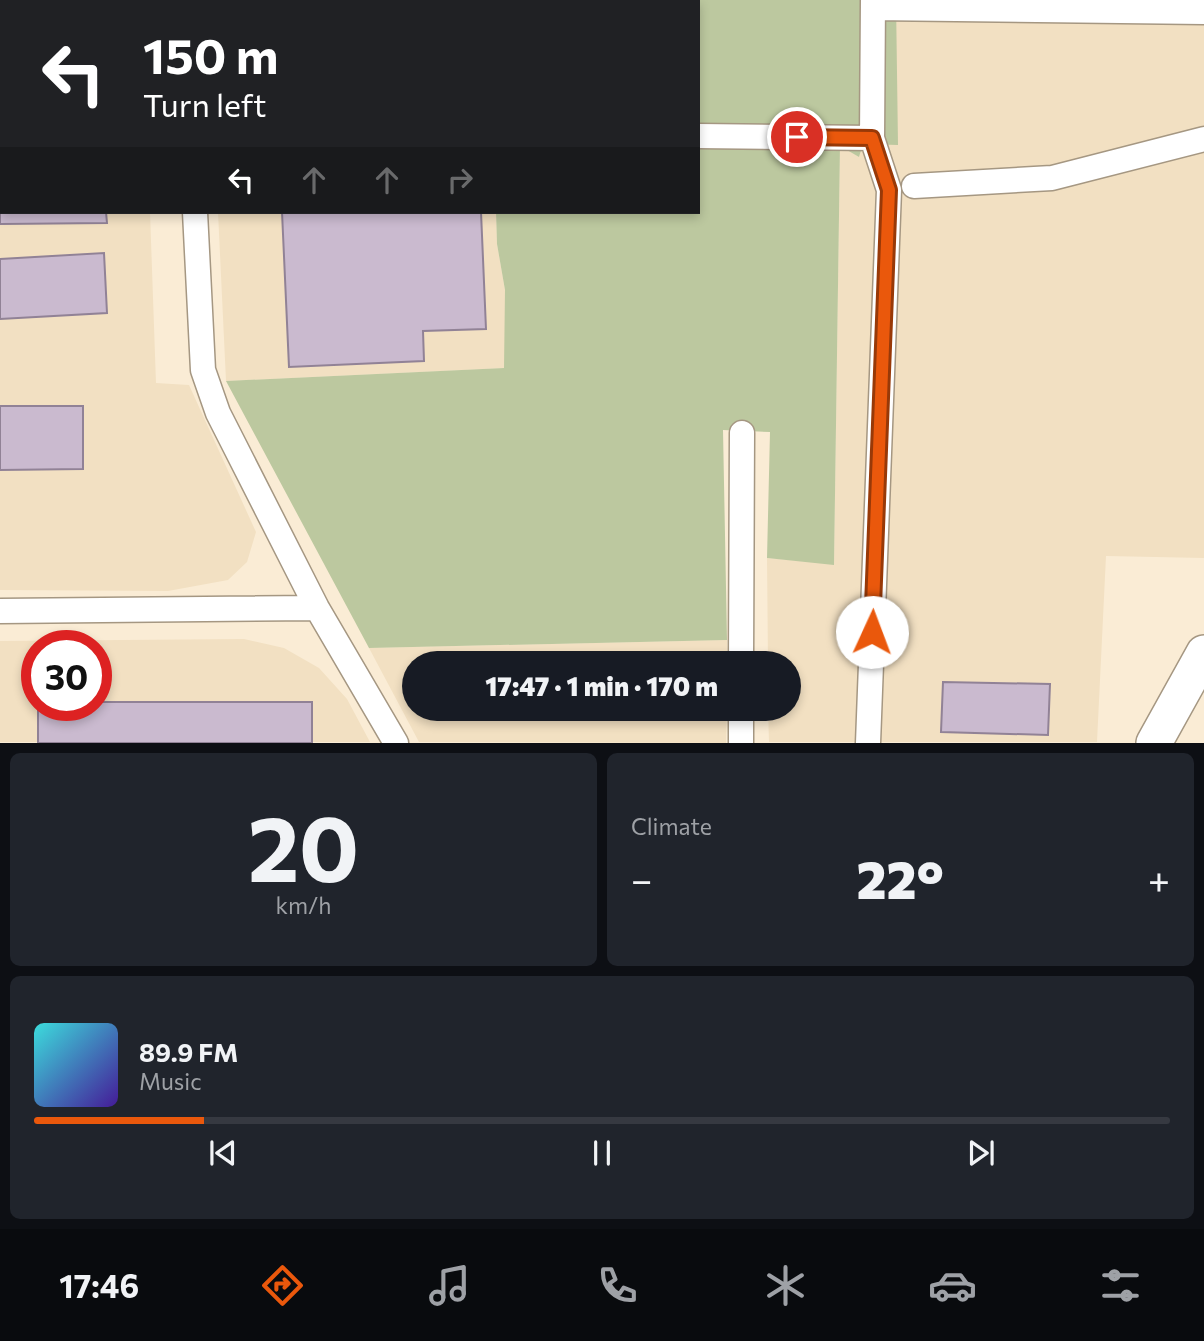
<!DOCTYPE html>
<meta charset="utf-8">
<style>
:root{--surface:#171b24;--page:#20242c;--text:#f1f3f6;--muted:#9ea1a6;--line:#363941;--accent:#ea580c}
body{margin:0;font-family:Commissioner,sans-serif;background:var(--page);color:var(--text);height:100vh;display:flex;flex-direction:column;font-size:26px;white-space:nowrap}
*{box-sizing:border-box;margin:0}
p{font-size:23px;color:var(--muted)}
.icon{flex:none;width:38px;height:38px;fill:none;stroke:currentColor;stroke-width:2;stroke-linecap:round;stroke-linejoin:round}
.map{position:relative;height:743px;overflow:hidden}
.sheet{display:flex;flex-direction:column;gap:10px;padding:10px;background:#0d0f14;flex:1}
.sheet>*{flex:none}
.guide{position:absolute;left:0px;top:0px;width:700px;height:214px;box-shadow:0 4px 10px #0003;background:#202124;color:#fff;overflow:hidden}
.speed{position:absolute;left:21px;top:630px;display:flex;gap:14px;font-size:35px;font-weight:700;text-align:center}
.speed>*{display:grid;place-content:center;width:91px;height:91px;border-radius:50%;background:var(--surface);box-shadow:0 4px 10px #0003;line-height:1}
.speed .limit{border:10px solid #d22;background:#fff;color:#111}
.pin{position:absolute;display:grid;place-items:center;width:60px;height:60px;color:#fff;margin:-30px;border:4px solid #fff;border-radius:50%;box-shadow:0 2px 7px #0007}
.me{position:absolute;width:77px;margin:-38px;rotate:2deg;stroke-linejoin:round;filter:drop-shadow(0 0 5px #0008)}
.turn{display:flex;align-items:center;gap:24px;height:147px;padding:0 28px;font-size:32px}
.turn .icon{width:91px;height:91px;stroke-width:2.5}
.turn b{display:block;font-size:49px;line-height:60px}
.lanes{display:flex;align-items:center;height:66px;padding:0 28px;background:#0003;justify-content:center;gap:35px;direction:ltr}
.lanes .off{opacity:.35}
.big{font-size:52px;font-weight:800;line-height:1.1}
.sheet .card{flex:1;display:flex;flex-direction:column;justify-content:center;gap:10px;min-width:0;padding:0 24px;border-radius:10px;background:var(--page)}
.sheet .dial{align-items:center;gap:0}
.dial b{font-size:91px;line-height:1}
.song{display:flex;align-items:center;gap:21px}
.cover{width:84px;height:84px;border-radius:10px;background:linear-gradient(135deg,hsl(180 70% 55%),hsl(260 70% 35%))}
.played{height:7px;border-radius:4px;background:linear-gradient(90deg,var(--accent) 15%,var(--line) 15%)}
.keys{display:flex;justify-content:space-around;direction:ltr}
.heat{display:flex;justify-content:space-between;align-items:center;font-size:38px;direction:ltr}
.sheet .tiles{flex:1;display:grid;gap:10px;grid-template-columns:1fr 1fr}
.card:last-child{grid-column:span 2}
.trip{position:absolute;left:402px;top:651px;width:399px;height:70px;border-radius:35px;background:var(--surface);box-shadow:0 4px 10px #0003;font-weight:800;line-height:70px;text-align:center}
.dock{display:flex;height:112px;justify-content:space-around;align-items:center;background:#090b0e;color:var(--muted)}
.dock .icon{width:49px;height:49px}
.dock .on{color:var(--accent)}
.dock b{font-size:32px;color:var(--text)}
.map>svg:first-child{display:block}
</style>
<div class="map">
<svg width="1204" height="743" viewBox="0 0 1204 743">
<rect width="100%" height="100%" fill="#faecd5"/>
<!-- built -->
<path fill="#f2e0c2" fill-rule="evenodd" d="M0 0H167V2H2V108Z
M896 0H1204V558L1106 556 1097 742H769L768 709H789V663H768L767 558 834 564 840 145 859 157Z
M0 140 2 212H150L156 383 189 385 256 532 247 562 228 580 168 591 0 590Z
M218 212H496L497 244 505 290V368L226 381Z
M244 639 284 648 319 668 347 699 370 742H0V641ZM37 646H96V705H37Z
M727 640V663H415V709H727L726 743 419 742 369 648Z"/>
<!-- green -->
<path fill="#bcc89f" d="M490 0H896L898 145 863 144 859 157 840 146 834 565 767 558 770 432 723 430 727 640 369 648 226 381 504 368 505 290 497 244 496 212H698V2Z"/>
<!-- building -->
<path fill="#cabacf" stroke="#918296" stroke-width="2" d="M19 0H97V2H20Z
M307 0H441V2H307Z
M0 179 2 212H106L107 223 0 224Z
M282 212H481L486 329 423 331 424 361 289 367Z
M104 253 107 313 0 319V259Z
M0 406H83V469L0 470Z
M943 682 1050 684 1048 735 941 732Z
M96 702H312V743H38V705H96Z"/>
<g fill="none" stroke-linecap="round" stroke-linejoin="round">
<!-- street casing -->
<g stroke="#a59782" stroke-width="27">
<path id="street" d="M183 0V2
M873 8 1204 12
M698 136 872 138 889 190 868 743
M872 138 873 0
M914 186 1052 178 1204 139
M195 212 203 370 218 413 317 608 396 743
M0 611 317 608
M741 663 742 433
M741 743V709"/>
</g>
<!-- secondary casing -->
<g stroke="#a59782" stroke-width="38">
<path id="secondary" d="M1154 743 1204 653"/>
</g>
<!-- street -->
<use href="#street" stroke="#fff" stroke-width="24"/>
<!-- secondary -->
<use href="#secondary" stroke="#fff" stroke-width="35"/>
</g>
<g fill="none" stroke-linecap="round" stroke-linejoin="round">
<!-- route casing -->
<g stroke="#983908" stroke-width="18">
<path id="route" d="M797 137 872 138 889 190 872 632"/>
</g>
<!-- route -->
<use href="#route" stroke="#ea580c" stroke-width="12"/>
</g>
</svg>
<div class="speed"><div class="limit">30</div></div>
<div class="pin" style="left:797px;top:137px;background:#d93025"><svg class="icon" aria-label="arrive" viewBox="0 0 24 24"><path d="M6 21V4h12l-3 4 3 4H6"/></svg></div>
<svg class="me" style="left:872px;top:632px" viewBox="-20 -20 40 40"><circle r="19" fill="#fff"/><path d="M0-13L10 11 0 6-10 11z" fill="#ea580c"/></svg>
<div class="trip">17:47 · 1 min · 170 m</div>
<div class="guide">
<div class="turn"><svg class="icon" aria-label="left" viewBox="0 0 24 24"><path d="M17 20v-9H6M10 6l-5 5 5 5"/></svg><div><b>150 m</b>Turn left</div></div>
<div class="lanes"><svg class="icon" aria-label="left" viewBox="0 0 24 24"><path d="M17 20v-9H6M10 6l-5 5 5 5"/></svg><svg class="icon off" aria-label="ahead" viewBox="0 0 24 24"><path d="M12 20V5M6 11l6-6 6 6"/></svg><svg class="icon off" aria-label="ahead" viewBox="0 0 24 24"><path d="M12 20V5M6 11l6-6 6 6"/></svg><svg class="icon off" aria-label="right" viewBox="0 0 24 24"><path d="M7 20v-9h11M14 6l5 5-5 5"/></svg></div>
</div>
</div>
<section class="sheet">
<div class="tiles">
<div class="card dial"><b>20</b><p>km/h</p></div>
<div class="card"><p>Climate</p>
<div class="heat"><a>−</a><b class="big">22°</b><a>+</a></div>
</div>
<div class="card">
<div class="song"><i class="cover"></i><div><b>89.9 FM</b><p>Music</p></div></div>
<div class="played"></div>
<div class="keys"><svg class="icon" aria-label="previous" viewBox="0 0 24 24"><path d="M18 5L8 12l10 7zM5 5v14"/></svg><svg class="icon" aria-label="pause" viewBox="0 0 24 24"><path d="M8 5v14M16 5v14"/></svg><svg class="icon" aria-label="next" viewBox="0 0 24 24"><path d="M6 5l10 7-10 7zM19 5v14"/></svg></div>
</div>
</div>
</section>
<nav class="dock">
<b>17:46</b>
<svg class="icon on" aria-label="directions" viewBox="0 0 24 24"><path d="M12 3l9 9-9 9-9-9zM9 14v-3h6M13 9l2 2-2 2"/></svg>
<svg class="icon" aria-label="music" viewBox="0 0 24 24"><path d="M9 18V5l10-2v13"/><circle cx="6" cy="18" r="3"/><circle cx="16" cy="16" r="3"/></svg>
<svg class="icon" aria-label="phone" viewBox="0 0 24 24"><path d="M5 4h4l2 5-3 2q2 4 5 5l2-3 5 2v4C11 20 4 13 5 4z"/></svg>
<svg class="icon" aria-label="climate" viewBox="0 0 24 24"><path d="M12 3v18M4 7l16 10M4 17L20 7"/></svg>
<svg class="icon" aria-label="car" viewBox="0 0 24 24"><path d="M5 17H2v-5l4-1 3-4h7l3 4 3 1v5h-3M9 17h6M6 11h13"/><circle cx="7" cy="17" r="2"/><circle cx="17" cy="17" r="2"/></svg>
<svg class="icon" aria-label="filters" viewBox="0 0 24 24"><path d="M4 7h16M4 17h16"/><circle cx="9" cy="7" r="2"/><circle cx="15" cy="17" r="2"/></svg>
</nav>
